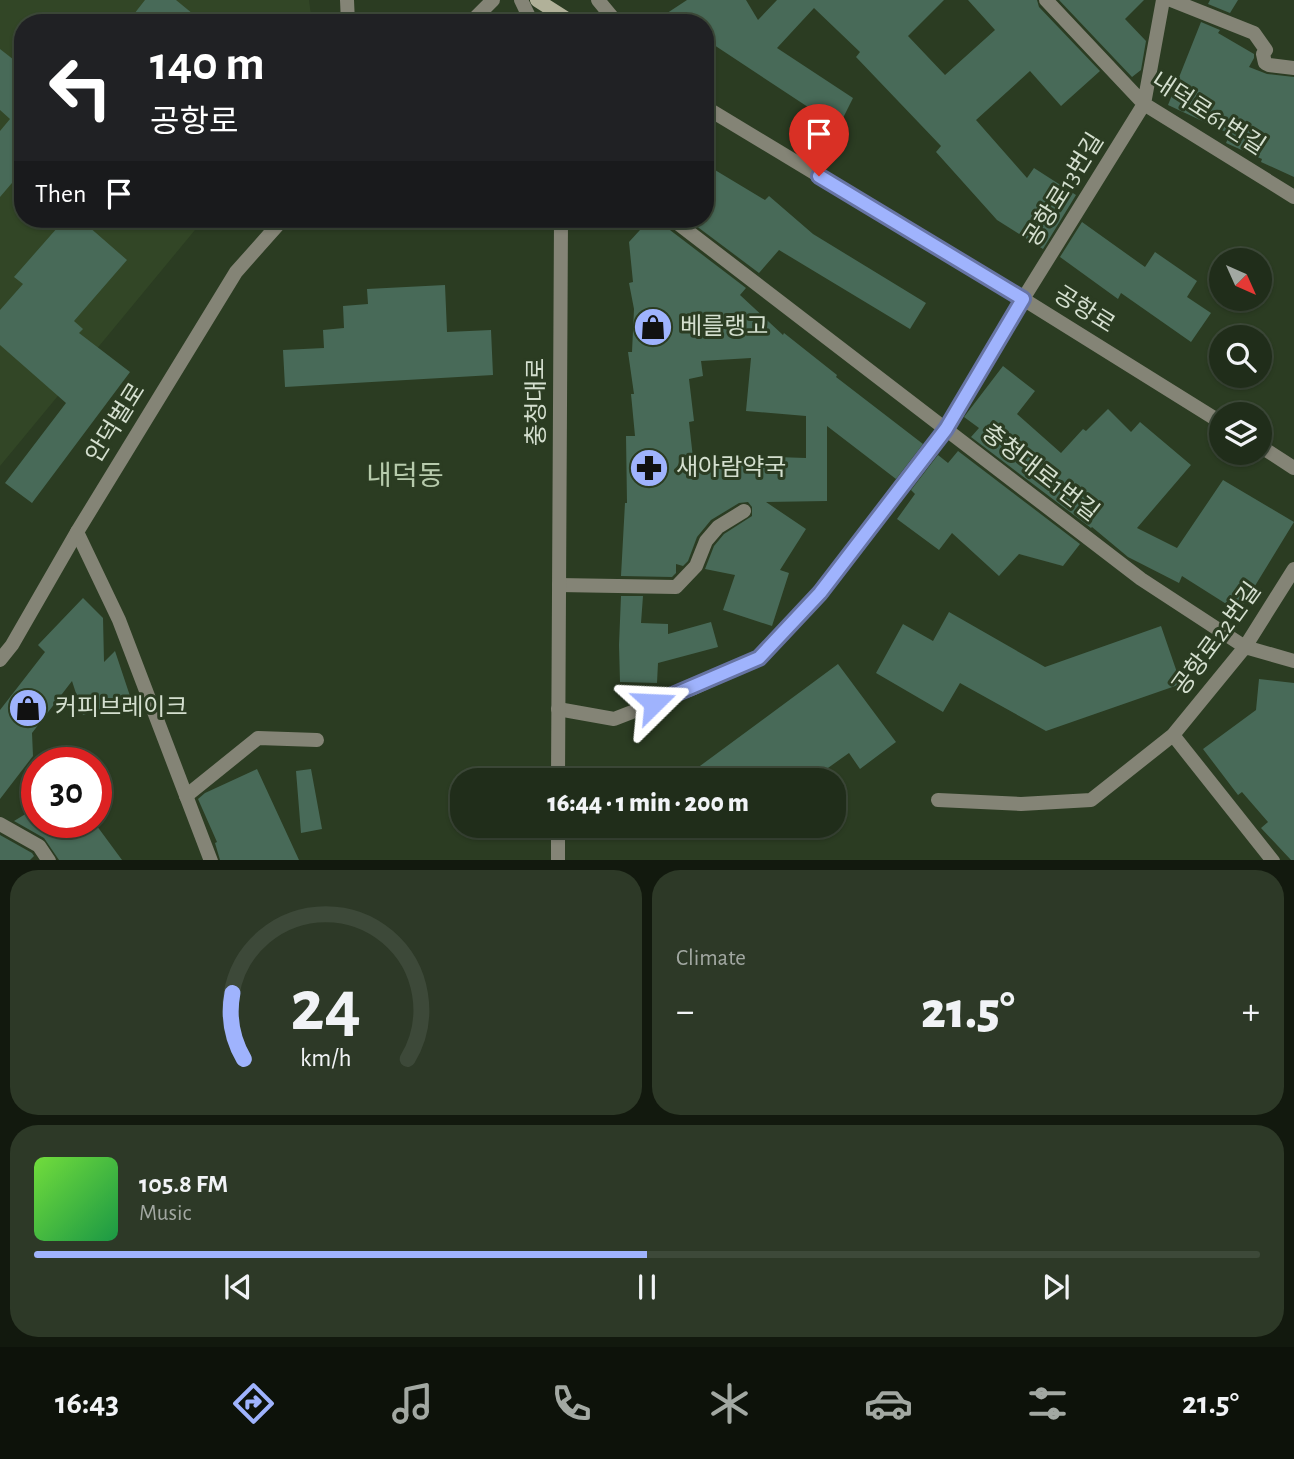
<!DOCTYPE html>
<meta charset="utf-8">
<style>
:root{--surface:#202d1a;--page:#2d3927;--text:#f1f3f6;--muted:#a2a8a2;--line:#3d4939;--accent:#9fb3fd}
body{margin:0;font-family:"Alegreya Sans","Noto Sans KR",sans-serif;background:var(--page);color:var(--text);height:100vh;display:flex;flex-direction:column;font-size:26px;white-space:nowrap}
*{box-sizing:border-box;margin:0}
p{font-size:23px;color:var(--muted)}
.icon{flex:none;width:38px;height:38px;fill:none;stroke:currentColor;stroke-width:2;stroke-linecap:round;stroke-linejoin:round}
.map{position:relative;height:860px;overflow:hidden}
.side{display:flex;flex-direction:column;gap:10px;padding:10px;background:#12190e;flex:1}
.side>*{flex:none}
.guide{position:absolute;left:14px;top:14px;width:700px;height:214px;border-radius:28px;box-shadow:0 2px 5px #0004,0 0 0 2px var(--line);background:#202124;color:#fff;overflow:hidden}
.needle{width:46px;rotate:135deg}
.buttons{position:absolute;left:1209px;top:248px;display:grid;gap:14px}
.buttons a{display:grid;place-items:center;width:63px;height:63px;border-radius:50%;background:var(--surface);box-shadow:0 2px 5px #0004,0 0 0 2px var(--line);font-size:35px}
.speed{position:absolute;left:21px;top:747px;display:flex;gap:14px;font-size:35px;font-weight:700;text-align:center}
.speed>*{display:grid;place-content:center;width:91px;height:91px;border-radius:50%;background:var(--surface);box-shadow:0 2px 5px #0004,0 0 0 2px var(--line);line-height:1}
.speed .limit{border:10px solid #d22;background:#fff;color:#111}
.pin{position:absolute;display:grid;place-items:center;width:60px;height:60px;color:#fff;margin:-72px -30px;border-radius:50% 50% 50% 0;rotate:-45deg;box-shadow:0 0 7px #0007}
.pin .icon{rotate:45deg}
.me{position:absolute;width:77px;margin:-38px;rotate:69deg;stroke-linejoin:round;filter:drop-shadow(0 0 5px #0008)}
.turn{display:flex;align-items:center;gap:24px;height:147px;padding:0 21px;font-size:32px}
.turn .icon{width:91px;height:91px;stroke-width:2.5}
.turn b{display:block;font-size:49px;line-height:60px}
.then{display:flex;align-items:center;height:66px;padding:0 21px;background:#0003;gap:14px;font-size:26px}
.big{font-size:52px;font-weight:800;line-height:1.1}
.side .card{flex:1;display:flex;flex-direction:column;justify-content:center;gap:10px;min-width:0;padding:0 24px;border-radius:28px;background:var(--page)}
.side .dial{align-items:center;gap:0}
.dial svg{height:182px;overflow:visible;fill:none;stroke:var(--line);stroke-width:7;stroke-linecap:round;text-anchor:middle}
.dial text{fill:var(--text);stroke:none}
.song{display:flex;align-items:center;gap:21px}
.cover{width:84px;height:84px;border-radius:10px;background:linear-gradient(135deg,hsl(100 70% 55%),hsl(140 70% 35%))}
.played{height:7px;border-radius:4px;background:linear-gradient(90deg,var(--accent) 50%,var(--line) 50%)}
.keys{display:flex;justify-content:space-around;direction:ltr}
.heat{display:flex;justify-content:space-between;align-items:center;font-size:38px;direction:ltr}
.side .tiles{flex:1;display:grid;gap:10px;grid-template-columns:1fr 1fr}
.card:last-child{grid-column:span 2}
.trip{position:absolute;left:450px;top:768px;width:396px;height:70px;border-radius:28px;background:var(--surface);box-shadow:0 2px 5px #0004,0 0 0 2px var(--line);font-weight:800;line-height:70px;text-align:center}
.dock{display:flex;height:112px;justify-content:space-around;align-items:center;background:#0d120a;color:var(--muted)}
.dock .icon{width:49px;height:49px}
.dock .active{color:var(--accent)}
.dock b{font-size:32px;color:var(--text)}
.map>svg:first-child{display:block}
</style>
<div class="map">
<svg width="1294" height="861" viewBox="0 0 1294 861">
<rect width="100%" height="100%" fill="#2b3c22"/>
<!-- built -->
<path fill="#324626" d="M0 0H309L312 23H23V219H204L0 466Z"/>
<!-- building -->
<path fill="#486a58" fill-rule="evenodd" d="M145 0H176L204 23H127Z
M687 0H746L758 20 777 0H944L908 36 945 75 995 30 968 0H1037L1039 7 1100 71 1061 106 1030 71 976 120 1027 178 1034 168 1076 195 1043 249 997 220 936 152 941 146 856 57 860 52 814 8 777 48 853 98 840 124 814 111 705 39V23H652Z
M1059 0H1144L1125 19 1146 41 1141 70 1132 77Z
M1210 0H1238L1230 13 1208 4Z
M1201 22 1220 30 1218 33 1254 54V58L1249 67 1267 74 1294 77V177L1261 162 1262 159 1226 143 1230 134 1168 105Z
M0 49 23 67V170L0 197V131L10 119 0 110Z
M705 164 765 200 769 196 813 234 926 303 910 329 779 250 759 273 687 219H705Z
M65 219H80L127 260 74 321 83 329 79 333 130 372 32 503 5 483 66 403 0 345V310L23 284 14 277Z
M650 219H662L666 227 746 288 740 295 783 335 784 333 837 375 836 377 923 444 896 479 827 426V501L766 502 806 529 780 570 789 573 772 626 723 610 735 575 705 569 714 546 724 534 752 516V507L748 502 739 503 711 520 697 537 688 561 683 566 676 564V573L672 577 621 576 625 503H627L626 436H635L631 394H634L628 352H632L634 309 629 283 633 282 629 242ZM751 358 746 411 806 416V458L750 456 749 463 694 467 689 422 694 421 689 379 703 376 701 361Z
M1082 222 1145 267 1155 252 1197 281 1187 297 1211 313 1191 342 1121 293 1118 299 1060 257Z
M445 285 447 332 491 330 493 375 285 387 283 350 324 348 323 330 344 328 343 306 368 304 367 289Z
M1003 366 1035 391 1017 414 1061 453 1083 429 1086 431 1108 409 1131 432 1140 422 1191 465 1137 528 1177 548 1223 480 1294 522 1239 612 1182 576 1179 583 1128 557 1092 527 1091 528 971 437 979 428 964 417Z
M958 451 1080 544 1063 566 1019 554 999 576 952 533 939 550 897 519 915 494 911 490 938 455 948 463Z
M621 596H643L641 623 668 624V634L711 622 718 647 658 663 657 683 620 682 619 645Z
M83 598 103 618 104 662 115 651 131 699 83 715 72 681 32 733 33 756 0 799V710L45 652 38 645Z
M949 612 1045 667 1161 626 1181 684 1046 731 960 683 943 712 876 673 903 624 933 641Z
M838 664 896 742 860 769 849 753 811 780H681Z
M1259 679 1294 683V860H1291L1261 828 1268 822 1242 792 1238 795 1203 749 1256 710Z
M257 769 299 860H220L215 843 217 842 198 799 205 793Z
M311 769 322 829 301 833 296 771Z
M37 807V822H94L122 860H59L44 838 14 821Z
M0 835 32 853 34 856 30 860H0Z"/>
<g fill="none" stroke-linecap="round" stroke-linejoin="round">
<!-- service -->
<path stroke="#848476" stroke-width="14" d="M1171 0 1254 33 1266 50 1263 54 1265 63 1269 65 1294 68
M559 585 676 587 696 566 706 541 718 527 744 511
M186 796 258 738 317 740
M0 824 39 846 49 861"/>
<!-- minor -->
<path stroke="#848476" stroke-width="14" d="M1046 0 1144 104 1294 197
M672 219 1141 579 1245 647 1294 661
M77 532 119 620 211 861
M558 709 614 719 694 688 759 658 820 593 946 429 1023 299 1144 104 1163 0
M1173 735 1273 861
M938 800 1021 804 1091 800 1173 735 1245 647 1294 569"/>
<!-- tertiary -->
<path stroke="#848476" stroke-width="14" d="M347 0 348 23
M521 0 532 23
M598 0 617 23
M470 23 493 0
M705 107 1023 299 1222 423
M1260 446 1294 468
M0 660 12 645 77 532 236 272 283 219
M558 780 561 219
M558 826V861"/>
<!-- secondary -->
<path stroke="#b1b199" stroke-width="14" d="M537 0 573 23"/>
</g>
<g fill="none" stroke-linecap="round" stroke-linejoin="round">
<!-- route casing -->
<g stroke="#6774a4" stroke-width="18">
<path id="route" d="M654 703 759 658 820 593 946 429 1023 299 819 176"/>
</g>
<!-- route -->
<use href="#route" stroke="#9fb3fd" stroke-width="12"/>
</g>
<!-- icons -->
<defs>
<g id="shop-disc" transform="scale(2.0125)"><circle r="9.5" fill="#9fb3fd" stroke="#2b3c22"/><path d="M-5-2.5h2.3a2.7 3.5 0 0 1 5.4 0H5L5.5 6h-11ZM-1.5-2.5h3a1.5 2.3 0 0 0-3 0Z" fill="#111"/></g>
<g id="pharmacy-disc" transform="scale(2.0125)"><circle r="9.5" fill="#9fb3fd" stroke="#2b3c22"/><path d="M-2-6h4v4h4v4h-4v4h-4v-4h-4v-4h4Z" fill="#111"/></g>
</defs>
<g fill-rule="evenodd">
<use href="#shop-disc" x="653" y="327"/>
<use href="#pharmacy-disc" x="649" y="468"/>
<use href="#shop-disc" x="28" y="708"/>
</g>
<g text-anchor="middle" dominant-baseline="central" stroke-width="6" stroke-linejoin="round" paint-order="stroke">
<!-- street labels -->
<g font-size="24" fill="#d4dfcf" stroke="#2b3c22">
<text transform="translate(1208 114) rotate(33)">내덕로61번길</text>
<text transform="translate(1064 190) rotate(-58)">공항로13번길</text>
<text transform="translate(1084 310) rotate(32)">공항로</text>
<text transform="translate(537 402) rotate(-90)">충청대로</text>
<text transform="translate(116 423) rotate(-58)">안덕벌로</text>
<text transform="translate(1040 473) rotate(38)">충청대로1번길</text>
<text transform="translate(1217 639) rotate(-54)">공항로22번길</text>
</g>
<!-- poi labels -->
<g font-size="24" fill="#d4dfcf" stroke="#2b3c22" text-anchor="start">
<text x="680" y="327">베를랭고</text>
<text x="676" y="468">새아람약국</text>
<text x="55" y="708">커피브레이크</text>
</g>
<!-- quarter labels -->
<g font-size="28" fill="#b7cbac" stroke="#2b3c22">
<text x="405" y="477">내덕동</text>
</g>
</g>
</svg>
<div class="buttons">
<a><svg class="needle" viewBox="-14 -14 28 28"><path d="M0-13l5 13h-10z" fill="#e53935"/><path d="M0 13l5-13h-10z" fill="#a2a8a2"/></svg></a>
<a><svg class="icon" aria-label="search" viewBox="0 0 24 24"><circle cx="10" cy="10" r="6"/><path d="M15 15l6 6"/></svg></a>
<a><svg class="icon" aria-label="layers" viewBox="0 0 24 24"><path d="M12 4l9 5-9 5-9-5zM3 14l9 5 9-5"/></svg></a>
</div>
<div class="speed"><div class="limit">30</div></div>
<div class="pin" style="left:819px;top:176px;background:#d93025"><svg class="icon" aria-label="arrive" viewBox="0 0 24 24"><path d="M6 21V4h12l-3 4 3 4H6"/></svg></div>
<svg class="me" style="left:654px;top:703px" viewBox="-20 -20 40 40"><path d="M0-17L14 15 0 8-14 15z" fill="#9fb3fd" stroke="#fff" stroke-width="4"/></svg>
<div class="trip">16:44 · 1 min · 200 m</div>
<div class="guide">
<div class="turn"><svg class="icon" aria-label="left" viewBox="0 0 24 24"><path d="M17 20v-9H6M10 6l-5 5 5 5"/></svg><div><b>140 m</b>공항로</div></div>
<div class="then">Then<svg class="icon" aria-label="arrive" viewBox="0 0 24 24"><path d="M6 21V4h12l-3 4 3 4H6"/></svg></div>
</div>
</div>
<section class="side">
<div class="tiles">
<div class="card dial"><svg viewBox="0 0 100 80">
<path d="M14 69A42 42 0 1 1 86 69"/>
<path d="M14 69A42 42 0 0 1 9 40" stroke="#9fb3fd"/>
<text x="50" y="56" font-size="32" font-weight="700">24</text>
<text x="50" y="72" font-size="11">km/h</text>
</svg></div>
<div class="card"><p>Climate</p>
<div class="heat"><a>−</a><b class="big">21.5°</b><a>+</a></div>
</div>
<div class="card">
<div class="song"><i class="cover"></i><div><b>105.8 FM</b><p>Music</p></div></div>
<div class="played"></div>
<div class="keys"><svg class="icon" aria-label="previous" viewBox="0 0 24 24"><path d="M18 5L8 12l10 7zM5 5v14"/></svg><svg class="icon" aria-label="pause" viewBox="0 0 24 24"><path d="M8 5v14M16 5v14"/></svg><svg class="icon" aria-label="next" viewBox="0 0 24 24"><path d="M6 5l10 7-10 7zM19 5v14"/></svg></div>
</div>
</div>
</section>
<nav class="dock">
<b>16:43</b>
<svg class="icon active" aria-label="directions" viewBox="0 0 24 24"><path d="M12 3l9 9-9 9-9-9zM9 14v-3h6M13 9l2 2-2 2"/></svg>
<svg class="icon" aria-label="music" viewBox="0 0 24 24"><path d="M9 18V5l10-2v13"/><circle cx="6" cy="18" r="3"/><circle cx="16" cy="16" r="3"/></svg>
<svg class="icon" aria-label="phone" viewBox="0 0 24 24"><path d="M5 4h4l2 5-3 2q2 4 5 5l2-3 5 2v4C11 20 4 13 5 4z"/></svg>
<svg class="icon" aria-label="climate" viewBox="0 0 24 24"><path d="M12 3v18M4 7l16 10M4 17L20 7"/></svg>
<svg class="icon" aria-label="car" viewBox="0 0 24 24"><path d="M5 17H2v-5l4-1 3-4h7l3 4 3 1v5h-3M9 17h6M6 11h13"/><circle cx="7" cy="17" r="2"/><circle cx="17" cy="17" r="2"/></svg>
<svg class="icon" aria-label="filters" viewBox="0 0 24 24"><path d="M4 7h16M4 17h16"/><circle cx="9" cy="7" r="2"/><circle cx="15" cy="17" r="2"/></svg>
<b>21.5°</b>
</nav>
